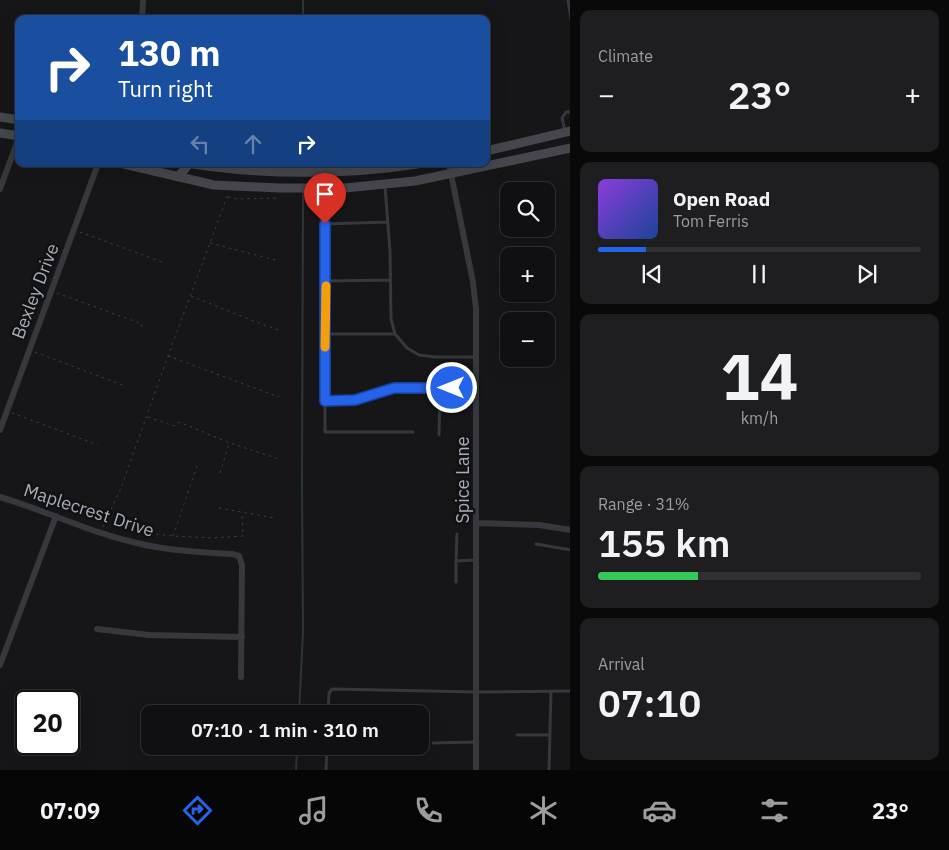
<!DOCTYPE html>
<meta charset="utf-8">
<style>
:root{--surface:#101012;--page:#1e1e20;--text:#f1f3f6;--muted:#9c9d9f;--line:#303032;--accent:#2563eb}
body{margin:0;font-family:"IBM Plex Sans",sans-serif;background:var(--page);color:var(--text);height:100vh;display:flex;flex-direction:column;font-size:19px;white-space:nowrap}
*{box-sizing:border-box;margin:0}
p{font-size:16px;color:var(--muted)}
.icon{flex:none;width:28px;height:28px;fill:none;stroke:currentColor;stroke-width:2;stroke-linecap:round;stroke-linejoin:round}
.map{position:relative;flex:1;overflow:hidden}
.panel{display:flex;flex-direction:column;gap:10px;padding:10px;background:#09090a;width:379px}
.panel>*{flex:none}
.top-card{position:absolute;left:15px;top:15px;width:475px;height:152px;border-radius:10px;box-shadow:0 5px 20px #0002,0 0 0 1px var(--line);background:#1a4fa0;color:#fff;overflow:hidden}
.buttons{position:absolute;left:500px;top:182px;display:grid;gap:10px}
.buttons a{display:grid;place-items:center;width:55px;height:55px;border-radius:10px;background:var(--surface);box-shadow:0 5px 20px #0002,0 0 0 1px var(--line);font-size:25px}
.speed{position:absolute;left:15px;top:690px;display:flex;gap:10px;font-size:25px;font-weight:700;text-align:center}
.speed>*{display:grid;place-content:center;width:65px;height:65px;border-radius:50%;background:var(--surface);box-shadow:0 5px 20px #0002,0 0 0 1px var(--line);line-height:1}
.speed .limit{border:2px solid #111;border-radius:8px;background:#fff;color:#111}
.pin{position:absolute;display:grid;place-items:center;width:42px;height:42px;color:#fff;margin:-51px -21px;border-radius:50% 50% 50% 0;rotate:-45deg;box-shadow:0 0 5px #0007}
.pin .icon{rotate:45deg}
.me{position:absolute;width:55px;margin:-28px;rotate:270deg;stroke-linejoin:round;filter:drop-shadow(0 0 4px #0008)}
.turn{display:flex;align-items:center;gap:18px;height:105px;padding:0 20px;font-size:22px}
.turn .icon{width:65px;height:65px;stroke-width:2.5}
.turn b{display:block;font-size:35px;line-height:42px}
.lanes{display:flex;align-items:center;height:48px;padding:0 20px;background:#0003;justify-content:center;gap:25px;direction:ltr}
.lanes .off{opacity:.35}
.big{font-size:38px;font-weight:600;line-height:1.1}
.panel .tile{flex:1;display:flex;flex-direction:column;justify-content:center;gap:8px;min-width:0;padding:0 18px;border-radius:10px;background:var(--page)}
.panel .dial{align-items:center;gap:0}
.dial b{font-size:65px;line-height:1}
.song{display:flex;align-items:center;gap:15px}
.cover{width:60px;height:60px;border-radius:8px;background:linear-gradient(135deg,hsl(270 70% 55%),hsl(220 70% 35%))}
.played{height:5px;border-radius:2px;background:linear-gradient(90deg,var(--accent) 15%,var(--line) 15%)}
.keys{display:flex;justify-content:space-around;direction:ltr}
.heat{display:flex;justify-content:space-between;align-items:center;font-size:28px;direction:ltr}
.charge{height:8px;border-radius:4px;background:linear-gradient(90deg,#34c759 31%,var(--line) 0)}
.trip{position:absolute;left:141px;top:705px;width:288px;height:50px;border-radius:10px;background:var(--surface);box-shadow:0 5px 20px #0002,0 0 0 1px var(--line);font-weight:600;line-height:50px;text-align:center}
.menu{display:flex;height:80px;justify-content:space-around;align-items:center;background:#060607;color:var(--muted)}
.menu .icon{width:35px;height:35px}
.menu .selected{color:var(--accent)}
.menu b{font-size:22px;color:var(--text)}
main{display:flex;flex:1;min-height:0}
.map>svg:first-child{display:block}
</style>
<main>
<div class="map">
<svg width="571" height="770" viewBox="0 0 571 770">
<rect width="100%" height="100%" fill="#161618"/>
<g fill="none" stroke-linecap="round" stroke-linejoin="round">
<!-- stream -->
<path stroke="#2c353c" stroke-width="2" d="M303 0V19
M299 714 303 632 302 482 303 191
M296 770 297 746"/>
<!-- path -->
<path stroke="#3d3f44" stroke-width="1" stroke-dasharray="2.5 4" stroke-linecap="butt" d="M228 197 238 199 279 198
M80 232 165 263
M210 243 279 261
M57 293 142 324 141 329
M191 296 256 322 279 330
M35 352 125 386
M168 356 279 397
M12 413 98 445
M148 417 174 426 179 422 230 443 279 459
M220 473 229 444
M219 508 275 518
M107 518 155 534 173 536 213 538 243 536 242 512
M103 527 121 488 168 356 228 194
M173 536 197 466"/>
<!-- lane -->
<path stroke="#37383d" stroke-width="3" d="M568 0 571 19
M565 131 562 118 566 112H571
M385 186 390 251 391 319 395 334 407 348 419 355 435 357H476
M388 222 325 224V432H413
M326 281 390 280
M326 334H395
M325 401 355 399 387 389 402 387 475 388
M439 435 440 387
M457 534 456 561 475 560
M536 544 571 550
M456 582V561
M328 714 329 693 332 689 477 692 571 691
M517 735H550
M433 743 475 742
M326 770 327 746
M549 770 551 691"/>
<!-- street -->
<path stroke="#37383d" stroke-width="6" d="M142 19 143 0
M449 164 473 282 476 309V770
M0 189 19 137
M0 430 98 164
M0 497C47 511 93 534 141 544 171 551 202 552 232 554L239 556 242 565 241 677
M476 523 539 525 571 530
M97 629 149 635 242 637
M0 665 56 516"/>
<!-- secondary -->
<path stroke="#45474d" stroke-width="9" d="M0 117 19 120
M0 133 19 136
M486 151 571 131
M124 164 214 185 279 188H345L415 181 571 148
M193 164C263 175 348 175 417 164
M178 177 189 164"/>
</g>
<g fill="none" stroke-linecap="round" stroke-linejoin="round">
<!-- route casing -->
<g stroke="#184099" stroke-width="12">
<path id="route" d="M325 224V401L355 400 394 388H452"/>
</g>
<!-- route -->
<use href="#route" stroke="#2563eb" stroke-width="9"/>
<!-- slow -->
<path stroke="#f59e0b" stroke-width="9" d="M325 347 326 286"/>
</g>
<g text-anchor="middle" dominant-baseline="central" stroke-width="5" stroke-linejoin="round" paint-order="stroke">
<!-- street labels -->
<g font-size="18" fill="#a8adb8" stroke="#111113">
<text transform="translate(35 291) rotate(-69)">Bexley Drive</text>
<text transform="translate(462 480) rotate(-90)">Spice Lane</text>
<text transform="translate(89 510) rotate(18)">Maplecrest Drive</text>
</g>
</g>
</svg>
<div class="buttons">
<a><svg class="icon" aria-label="search" viewBox="0 0 24 24"><circle cx="10" cy="10" r="6"/><path d="M15 15l6 6"/></svg></a>
<a>+</a>
<a>−</a>
</div>
<div class="speed"><div class="limit">20</div></div>
<div class="pin" style="left:325px;top:224px;background:#d93025"><svg class="icon" aria-label="arrive" viewBox="0 0 24 24"><path d="M6 21V4h12l-3 4 3 4H6"/></svg></div>
<svg class="me" style="left:452px;top:388px" viewBox="-20 -20 40 40"><circle r="17" fill="#2563eb" stroke="#fff" stroke-width="3"/><path d="M0-11L8 9 0 5-8 9z" fill="#fff"/></svg>
<div class="trip">07:10 · 1 min · 310 m</div>
<div class="top-card">
<div class="turn"><svg class="icon" aria-label="right" viewBox="0 0 24 24"><path d="M7 20v-9h11M14 6l5 5-5 5"/></svg><div><b>130 m</b>Turn right</div></div>
<div class="lanes"><svg class="icon off" aria-label="left" viewBox="0 0 24 24"><path d="M17 20v-9H6M10 6l-5 5 5 5"/></svg><svg class="icon off" aria-label="ahead" viewBox="0 0 24 24"><path d="M12 20V5M6 11l6-6 6 6"/></svg><svg class="icon" aria-label="right" viewBox="0 0 24 24"><path d="M7 20v-9h11M14 6l5 5-5 5"/></svg></div>
</div>
</div>
<section class="panel">
<div class="tile"><p>Climate</p>
<div class="heat"><a>−</a><b class="big">23°</b><a>+</a></div>
</div>
<div class="tile">
<div class="song"><i class="cover"></i><div><b>Open Road</b><p>Tom Ferris</p></div></div>
<div class="played"></div>
<div class="keys"><svg class="icon" aria-label="previous" viewBox="0 0 24 24"><path d="M18 5L8 12l10 7zM5 5v14"/></svg><svg class="icon" aria-label="pause" viewBox="0 0 24 24"><path d="M8 5v14M16 5v14"/></svg><svg class="icon" aria-label="next" viewBox="0 0 24 24"><path d="M6 5l10 7-10 7zM19 5v14"/></svg></div>
</div>
<div class="tile dial"><b>14</b><p>km/h</p></div>
<div class="tile"><p>Range · 31%</p><b class="big">155 km</b><div class="charge"></div></div>
<div class="tile"><p>Arrival</p><b class="big">07:10</b></div>
</section>
</main>
<nav class="menu">
<b>07:09</b>
<svg class="icon selected" aria-label="directions" viewBox="0 0 24 24"><path d="M12 3l9 9-9 9-9-9zM9 14v-3h6M13 9l2 2-2 2"/></svg>
<svg class="icon" aria-label="music" viewBox="0 0 24 24"><path d="M9 18V5l10-2v13"/><circle cx="6" cy="18" r="3"/><circle cx="16" cy="16" r="3"/></svg>
<svg class="icon" aria-label="phone" viewBox="0 0 24 24"><path d="M5 4h4l2 5-3 2q2 4 5 5l2-3 5 2v4C11 20 4 13 5 4z"/></svg>
<svg class="icon" aria-label="climate" viewBox="0 0 24 24"><path d="M12 3v18M4 7l16 10M4 17L20 7"/></svg>
<svg class="icon" aria-label="car" viewBox="0 0 24 24"><path d="M5 17H2v-5l4-1 3-4h7l3 4 3 1v5h-3M9 17h6M6 11h13"/><circle cx="7" cy="17" r="2"/><circle cx="17" cy="17" r="2"/></svg>
<svg class="icon" aria-label="filters" viewBox="0 0 24 24"><path d="M4 7h16M4 17h16"/><circle cx="9" cy="7" r="2"/><circle cx="15" cy="17" r="2"/></svg>
<b>23°</b>
</nav>
